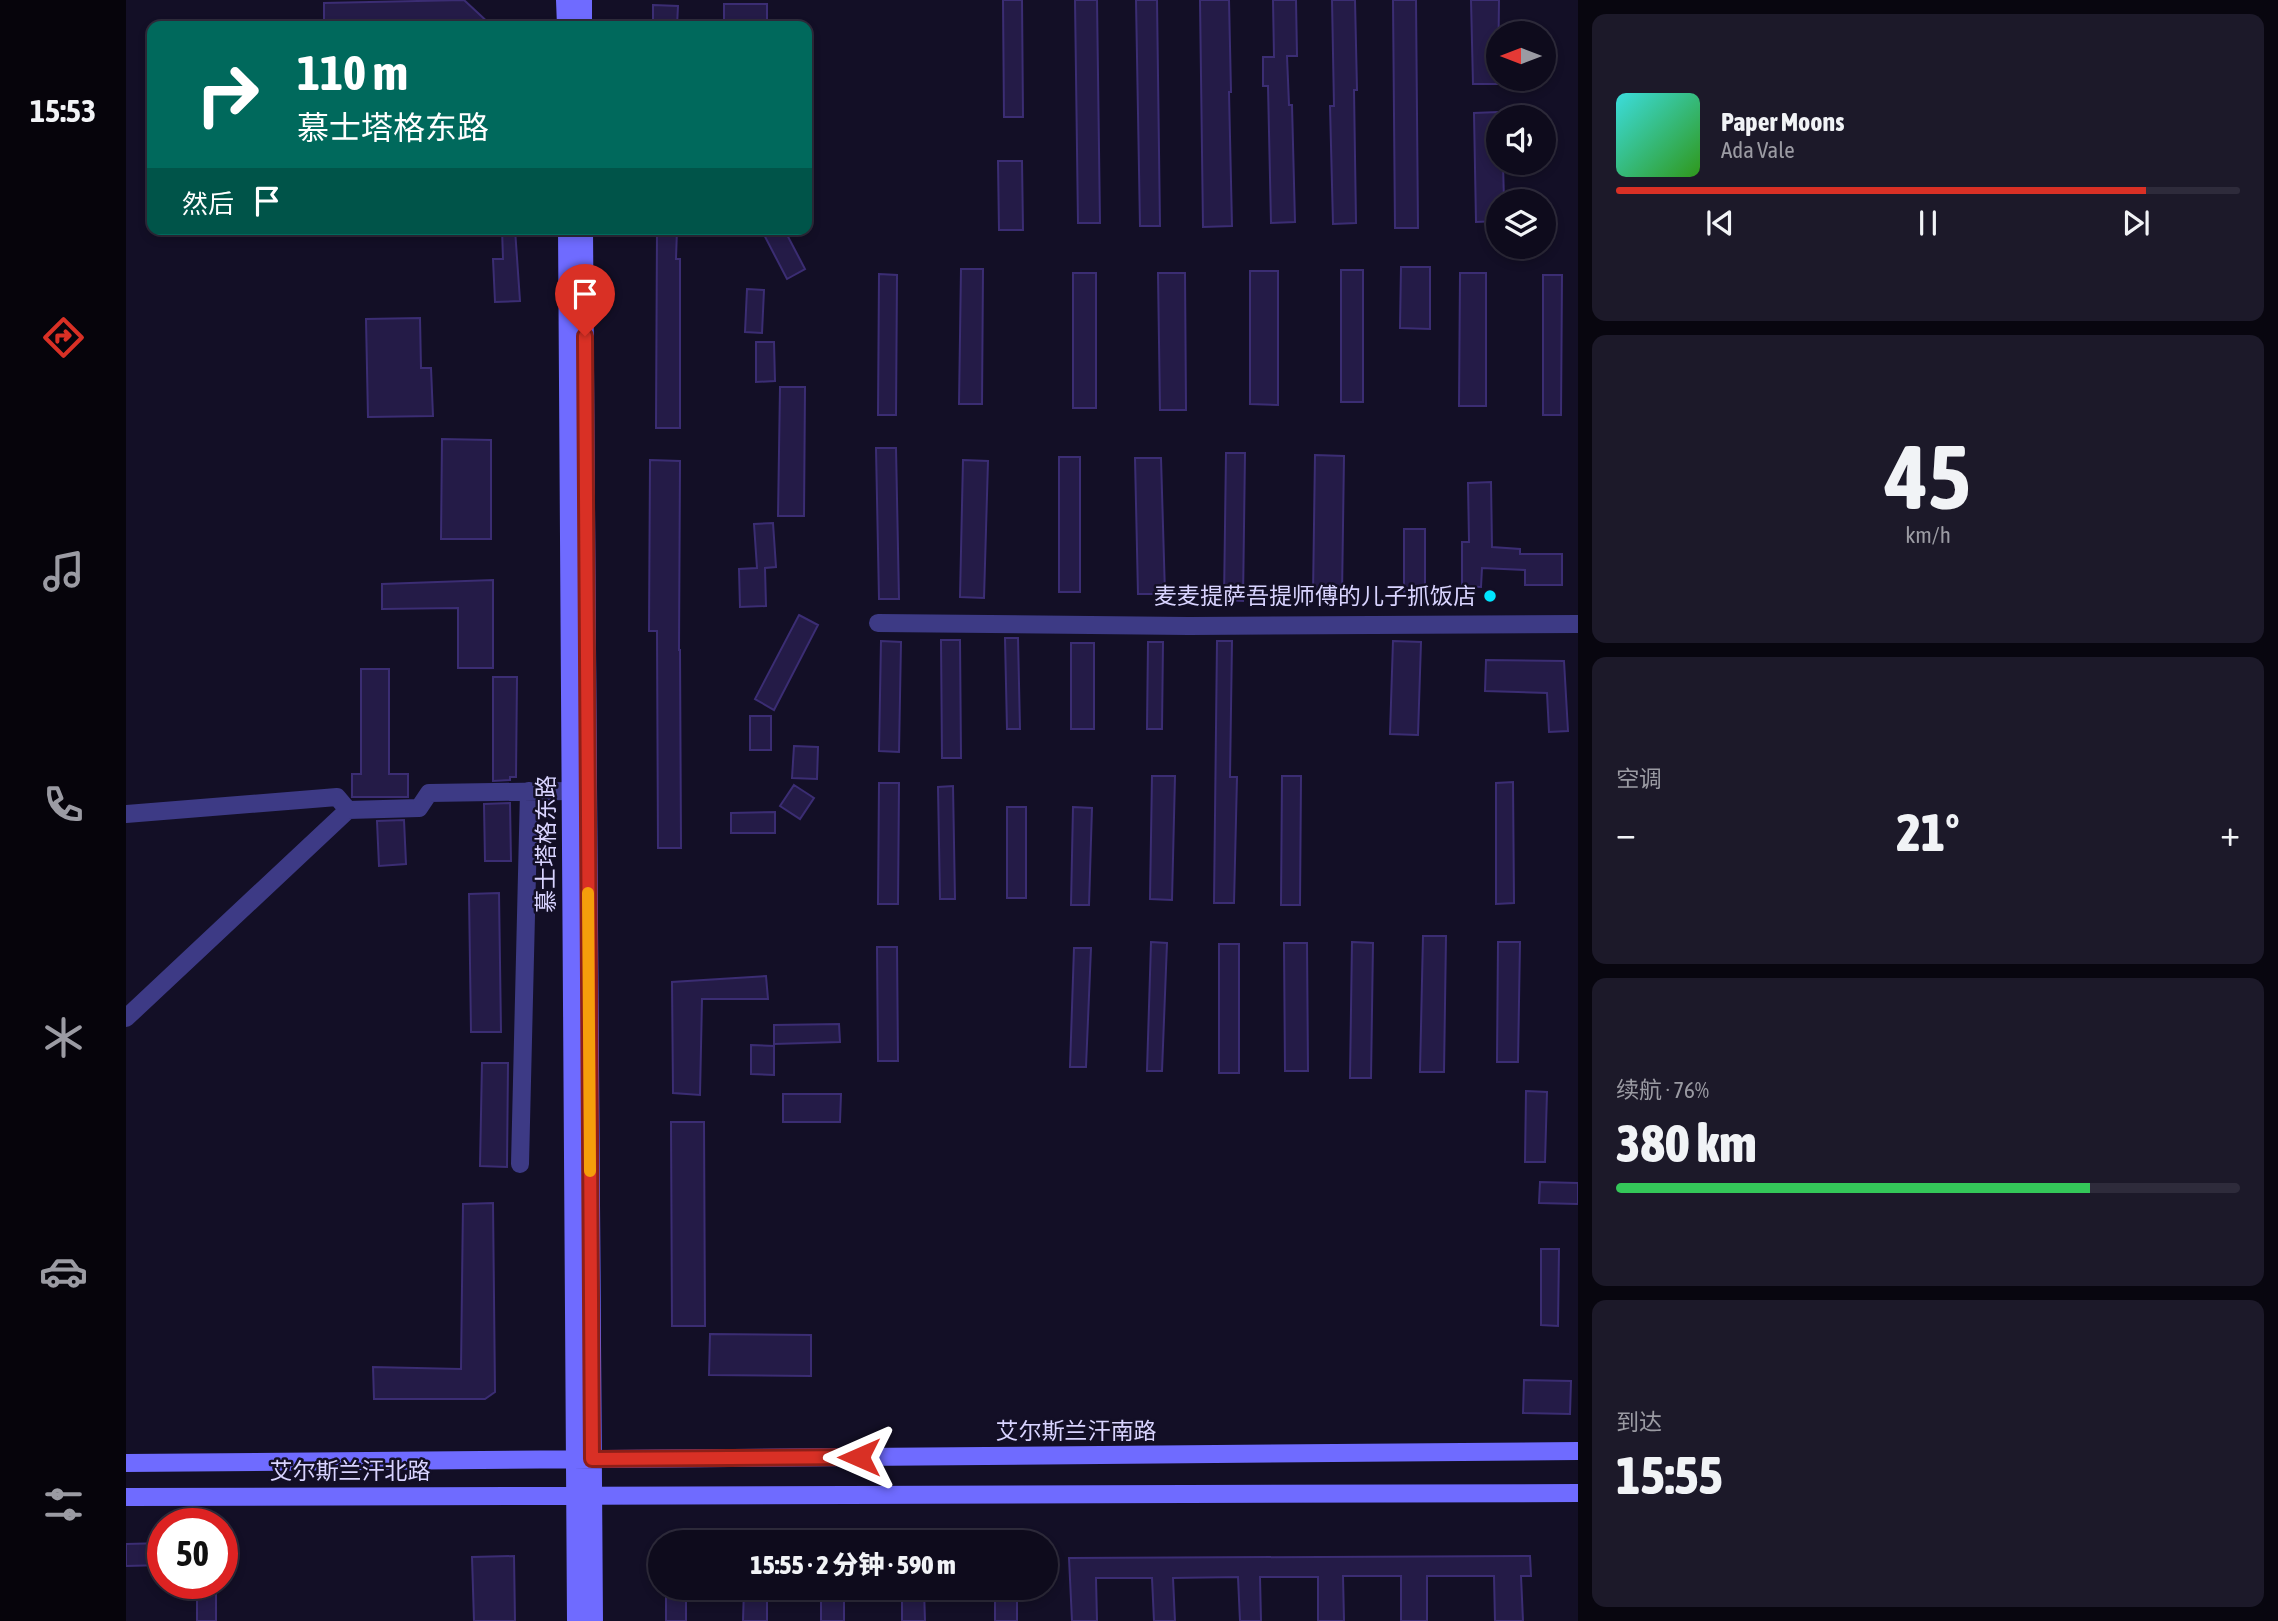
<!DOCTYPE html>
<html lang="zh">
<meta charset="utf-8">
<style>
:root{--surface:#0e0b1c;--page:#1c1929;--text:#f1f3f6;--muted:#9b9ba3;--line:#2e2b3b;--accent:#d93025}
body{margin:0;font-family:"Asap Condensed","Noto Sans SC",sans-serif;background:var(--page);color:var(--text);height:100vh;display:flex;flex-direction:column;font-size:26px;white-space:nowrap}
*{box-sizing:border-box;margin:0}
p{font-size:23px;color:var(--muted)}
.icon{flex:none;width:38px;height:38px;fill:none;stroke:currentColor;stroke-width:2;stroke-linecap:round;stroke-linejoin:round}
.map{position:relative;flex:1;overflow:hidden}
.details{display:flex;flex-direction:column;gap:14px;padding:14px;background:#08060f;width:700px}
.details>*{flex:none}
.top-card{position:absolute;left:21px;top:21px;width:665px;height:214px;border-radius:14px;box-shadow:0 4px 10px #0003,0 0 0 2px var(--line);background:#00695c;color:#fff;overflow:hidden}
.needle{width:46px;rotate:270deg}
.tools{position:absolute;left:1360px;top:21px;display:grid;gap:14px}
.tools a{display:grid;place-items:center;width:70px;height:70px;border-radius:50%;background:var(--surface);box-shadow:0 4px 10px #0003,0 0 0 2px var(--line);font-size:35px}
.speed{position:absolute;left:21px;top:1508px;display:flex;gap:14px;font-size:35px;font-weight:700;text-align:center}
.speed>*{display:grid;place-content:center;width:91px;height:91px;border-radius:50%;background:var(--surface);box-shadow:0 4px 10px #0003,0 0 0 2px var(--line);line-height:1}
.speed .limit{border:10px solid #d22;background:#fff;color:#111}
.pin{position:absolute;display:grid;place-items:center;width:60px;height:60px;color:#fff;margin:-72px -30px;border-radius:50% 50% 50% 0;rotate:-45deg;box-shadow:0 0 7px #0007}
.pin .icon{rotate:45deg}
.me{position:absolute;width:77px;margin:-38px;rotate:270deg;stroke-linejoin:round;filter:drop-shadow(0 0 5px #0008)}
.turn{display:flex;align-items:center;gap:24px;height:147px;padding:0 35px;font-size:32px}
.turn .icon{width:91px;height:91px;stroke-width:2.5}
.turn b{display:block;font-size:49px;line-height:60px}
.then{display:flex;align-items:center;height:66px;padding:0 35px;background:#0003;gap:14px;font-size:26px}
.big{font-size:52px;font-weight:800;line-height:1.1}
.details .card{flex:1;display:flex;flex-direction:column;justify-content:center;gap:10px;min-width:0;padding:0 24px;border-radius:14px;background:var(--page)}
.details .dial{align-items:center;gap:0}
.dial b{font-size:91px;line-height:1}
.song{display:flex;align-items:center;gap:21px}
.cover{width:84px;height:84px;border-radius:10px;background:linear-gradient(135deg,hsl(180 70% 55%),hsl(110 70% 35%))}
.played{height:7px;border-radius:4px;background:linear-gradient(90deg,var(--accent) 85%,var(--line) 85%)}
.keys{display:flex;justify-content:space-around;direction:ltr}
.heat{display:flex;justify-content:space-between;align-items:center;font-size:38px;direction:ltr}
.charge{height:10px;border-radius:5px;background:linear-gradient(90deg,#34c759 76%,var(--line) 0)}
.trip{position:absolute;left:522px;top:1530px;width:410px;height:70px;border-radius:35px;background:var(--surface);box-shadow:0 4px 10px #0003,0 0 0 2px var(--line);font-weight:800;line-height:70px;text-align:center}
main{display:flex;flex:1;min-height:0}
.dock{display:flex;flex-direction:column;width:126px;justify-content:space-around;align-items:center;background:#06040b;color:var(--muted)}
.dock .icon{width:49px;height:49px}
.dock .active{color:var(--accent)}
.dock b{font-size:32px;color:var(--text)}
.map>svg:first-child{display:block}
</style>
<main>
<nav class="dock">
<b>15:53</b>
<svg class="icon active" aria-label="directions" viewBox="0 0 24 24"><path d="M12 3l9 9-9 9-9-9zM9 14v-3h6M13 9l2 2-2 2"/></svg>
<svg class="icon" aria-label="music" viewBox="0 0 24 24"><path d="M9 18V5l10-2v13"/><circle cx="6" cy="18" r="3"/><circle cx="16" cy="16" r="3"/></svg>
<svg class="icon" aria-label="phone" viewBox="0 0 24 24"><path d="M5 4h4l2 5-3 2q2 4 5 5l2-3 5 2v4C11 20 4 13 5 4z"/></svg>
<svg class="icon" aria-label="climate" viewBox="0 0 24 24"><path d="M12 3v18M4 7l16 10M4 17L20 7"/></svg>
<svg class="icon" aria-label="car" viewBox="0 0 24 24"><path d="M5 17H2v-5l4-1 3-4h7l3 4 3 1v5h-3M9 17h6M6 11h13"/><circle cx="7" cy="17" r="2"/><circle cx="17" cy="17" r="2"/></svg>
<svg class="icon" aria-label="filters" viewBox="0 0 24 24"><path d="M4 7h16M4 17h16"/><circle cx="9" cy="7" r="2"/><circle cx="15" cy="17" r="2"/></svg>
</nav>
<div class="map">
<svg width="1452" height="1621" viewBox="0 0 1452 1621">
<rect width="100%" height="100%" fill="#130f26"/>
<!-- building -->
<path fill="#241b47" stroke="#3b2d73" stroke-width="2" d="M338 0 366 26H198V3Z
M877 0H896L897 117H878Z
M949 0H971L974 223H952Z
M1010 0H1031L1034 226H1014Z
M1074 0H1103L1105 92H1103L1106 226 1077 227Z
M1147 0H1170L1171 56H1161L1163 105H1166L1169 222 1145 223 1142 86H1137V57H1148Z
M1206 0H1229L1231 90H1228L1230 223 1207 224 1204 106H1208Z
M1267 0H1290L1292 228H1269Z
M1345 0H1373L1372 84H1347Z
M598 4H641V26H598Z
M527 5 552 6 551 26H527Z
M1372 112V163H1377L1378 201H1372V221L1350 222 1348 113Z
M872 161H896L897 230H873Z
M376 229H389L394 301 369 302 367 259H377Z
M531 229H551L550 259H554V428H530Z
M635 229H658L679 269 661 279Z
M1275 267H1304V329L1274 328Z
M835 269H857L856 404H833Z
M1215 270H1237V402H1215Z
M1124 271H1152V405L1124 404Z
M947 273H970V408H947Z
M1032 273H1059L1060 410H1034Z
M1334 273H1360V406H1333Z
M753 274 771 275 770 415H752Z
M1417 275H1436L1435 415H1417Z
M621 289 638 290 636 333 619 332Z
M294 318 295 368H305L307 416 242 417 240 319Z
M630 342H648L649 381 630 382Z
M654 387H679L678 516H652Z
M316 439 365 440V539H315Z
M750 448H770L773 599H753Z
M1100 453H1119L1117 601 1098 600Z
M1189 455 1218 456 1216 595H1187Z
M933 457H954V592H933Z
M1009 458H1035L1039 594H1012Z
M524 460 554 461 553 650H554L555 848H532L531 631H523Z
M837 460 862 461 858 598 834 597Z
M1365 482 1366 547 1394 549V554H1436V585H1399V570L1356 568 1355 587 1336 586V542H1343L1342 483Z
M647 523 650 567 639 568 640 606 614 607 613 569 631 568 628 524Z
M1278 529H1299V595H1278Z
M367 580V668H332V608L256 609V584Z
M673 615 692 625 648 710 629 699Z
M879 638H892L894 729H881Z
M815 640H834L835 758H816Z
M755 641 775 642 773 752 753 751Z
M1091 641H1106L1104 777H1111L1108 903H1088Z
M1267 641 1295 642 1292 735 1264 734Z
M1022 642H1037L1036 729H1021Z
M945 643H968V729H945Z
M1360 660 1438 661 1442 731 1423 732 1421 693 1359 691Z
M235 669H263V774H282V797H226V774H235Z
M367 677H391L390 777H384V780L367 781Z
M624 716H645V750H624Z
M668 746 692 747 691 779 666 778Z
M1026 776H1049L1046 900 1024 899Z
M1156 776H1175L1174 905H1155Z
M1387 782 1388 903 1370 904V783Z
M753 783H773L772 904H752Z
M668 785 688 798 674 819 654 806Z
M827 786 829 899H814L812 787Z
M384 803 385 861H359L358 804Z
M881 807H900V898H881Z
M947 807 966 808 963 905H945Z
M649 812V833H605V813Z
M278 820 280 864 253 866 251 821Z
M373 893 375 1032H345L343 894Z
M1297 936H1320L1318 1072H1294Z
M1025 942 1041 943 1036 1071H1021Z
M1226 942 1247 943 1245 1078H1224Z
M1372 942H1394L1392 1062H1371Z
M1158 943H1181L1182 1071H1159Z
M1093 944H1113V1073H1093Z
M751 947H771L772 1061H752Z
M948 948H965L960 1067H944Z
M640 976 642 999H576L574 1095 547 1093 546 982Z
M713 1024 714 1042 648 1044V1025Z
M625 1045 648 1046V1075L625 1074Z
M356 1063H382L381 1167 354 1166Z
M1400 1091 1421 1092 1419 1162H1399Z
M657 1094H715L714 1122H657Z
M545 1122H578L579 1326H546Z
M1414 1182 1452 1183V1204L1413 1203Z
M367 1203 369 1392 359 1399H248L247 1367 335 1369 337 1204Z
M1415 1249H1433L1432 1326 1415 1325Z
M584 1334 685 1335V1376L583 1375Z
M1398 1380 1445 1381 1444 1414 1397 1413Z
M37 1543V1565L0 1566V1544Z
M388 1556 389 1621H348L346 1557Z
M1404 1556 1405 1576H1395L1397 1621H1369L1368 1576H1301V1621H1275V1576H1217L1218 1621H1192V1577H1134L1135 1621H1114L1112 1577 1047 1578 1049 1621H1028L1026 1578H970L971 1621H946L943 1558Z
M71 1584H90V1621H71Z
M540 1587H560V1621H540Z
M618 1588H641V1621H617Z
M869 1588H891V1621H869Z
M798 1589 799 1621H776V1590Z
M695 1592H718V1621H695Z"/>
<g fill="none" stroke-linecap="round" stroke-linejoin="round">
<!-- minor -->
<path stroke="#3d3a85" stroke-width="18" d="M752 623 1063 626 1452 624
M0 814 211 797 222 810 293 808 303 793 444 791
M0 1018 222 810
M394 1164 403 791"/>
<!-- secondary -->
<path stroke="#6f6bff" stroke-width="18" d="M439 0 440 26
M457 0V26
M441 229 450 1621
M458 229 468 1621
M0 1463 1452 1451
M0 1497 1452 1493"/>
</g>
<g fill="none" stroke-linecap="round" stroke-linejoin="round">
<!-- route casing -->
<g stroke="#8d1f18" stroke-width="18">
<path id="route" d="M459 336 466 1459 733 1457"/>
</g>
<!-- route -->
<use href="#route" stroke="#d93025" stroke-width="12"/>
<!-- slow -->
<path stroke="#f59e0b" stroke-width="12" d="M462 893 464 1171"/>
</g>
<!-- markers -->
<circle fill="#00e5ff" stroke="#130f26" stroke-width="2.5" cx="1364" cy="596" r="7"/>
<g text-anchor="middle" dominant-baseline="central" stroke-width="5" stroke-linejoin="round" paint-order="stroke">
<!-- poi labels -->
<g font-size="23" fill="#d9d4ff" stroke="#130f26" text-anchor="end">
<text x="1350" y="596">麦麦提萨吾提师傅的儿子抓饭店</text>
</g>
<!-- street labels -->
<g font-size="23" fill="#d9d4ff" stroke="#130f26">
<text transform="translate(420 844) rotate(-90)">慕士塔格东路</text>
<text x="950" y="1431">艾尔斯兰汗南路</text>
<text x="224" y="1471">艾尔斯兰汗北路</text>
</g>
</g>
</svg>
<div class="tools">
<a><svg class="needle" viewBox="-14 -14 28 28"><path d="M0-13l5 13h-10z" fill="#e53935"/><path d="M0 13l5-13h-10z" fill="#9b9ba3"/></svg></a>
<a><svg class="icon" aria-label="sound" viewBox="0 0 24 24"><path d="M4 9h4l5-4v14l-5-4H4zM17 9q2 3 0 6"/></svg></a>
<a><svg class="icon" aria-label="layers" viewBox="0 0 24 24"><path d="M12 4l9 5-9 5-9-5zM3 14l9 5 9-5"/></svg></a>
</div>
<div class="speed"><div class="limit">50</div></div>
<div class="pin" style="left:459px;top:336px;background:#d93025"><svg class="icon" aria-label="arrive" viewBox="0 0 24 24"><path d="M6 21V4h12l-3 4 3 4H6"/></svg></div>
<svg class="me" style="left:733px;top:1457px" viewBox="-20 -20 40 40"><path d="M0-17L14 15 0 8-14 15z" fill="#d93025" stroke="#fff" stroke-width="4"/></svg>
<div class="trip">15:55 · 2 分钟 · 590 m</div>
<div class="top-card">
<div class="turn"><svg class="icon" aria-label="right" viewBox="0 0 24 24"><path d="M7 20v-9h11M14 6l5 5-5 5"/></svg><div><b>110 m</b>慕士塔格东路</div></div>
<div class="then">然后<svg class="icon" aria-label="arrive" viewBox="0 0 24 24"><path d="M6 21V4h12l-3 4 3 4H6"/></svg></div>
</div>
</div>
<section class="details">
<div class="card">
<div class="song"><i class="cover"></i><div><b>Paper Moons</b><p>Ada Vale</p></div></div>
<div class="played"></div>
<div class="keys"><svg class="icon" aria-label="previous" viewBox="0 0 24 24"><path d="M18 5L8 12l10 7zM5 5v14"/></svg><svg class="icon" aria-label="pause" viewBox="0 0 24 24"><path d="M8 5v14M16 5v14"/></svg><svg class="icon" aria-label="next" viewBox="0 0 24 24"><path d="M6 5l10 7-10 7zM19 5v14"/></svg></div>
</div>
<div class="card dial"><b>45</b><p>km/h</p></div>
<div class="card"><p>空调</p>
<div class="heat"><a>−</a><b class="big">21°</b><a>+</a></div>
</div>
<div class="card"><p>续航 · 76%</p><b class="big">380 km</b><div class="charge"></div></div>
<div class="card"><p>到达</p><b class="big">15:55</b></div>
</section>
</main>
